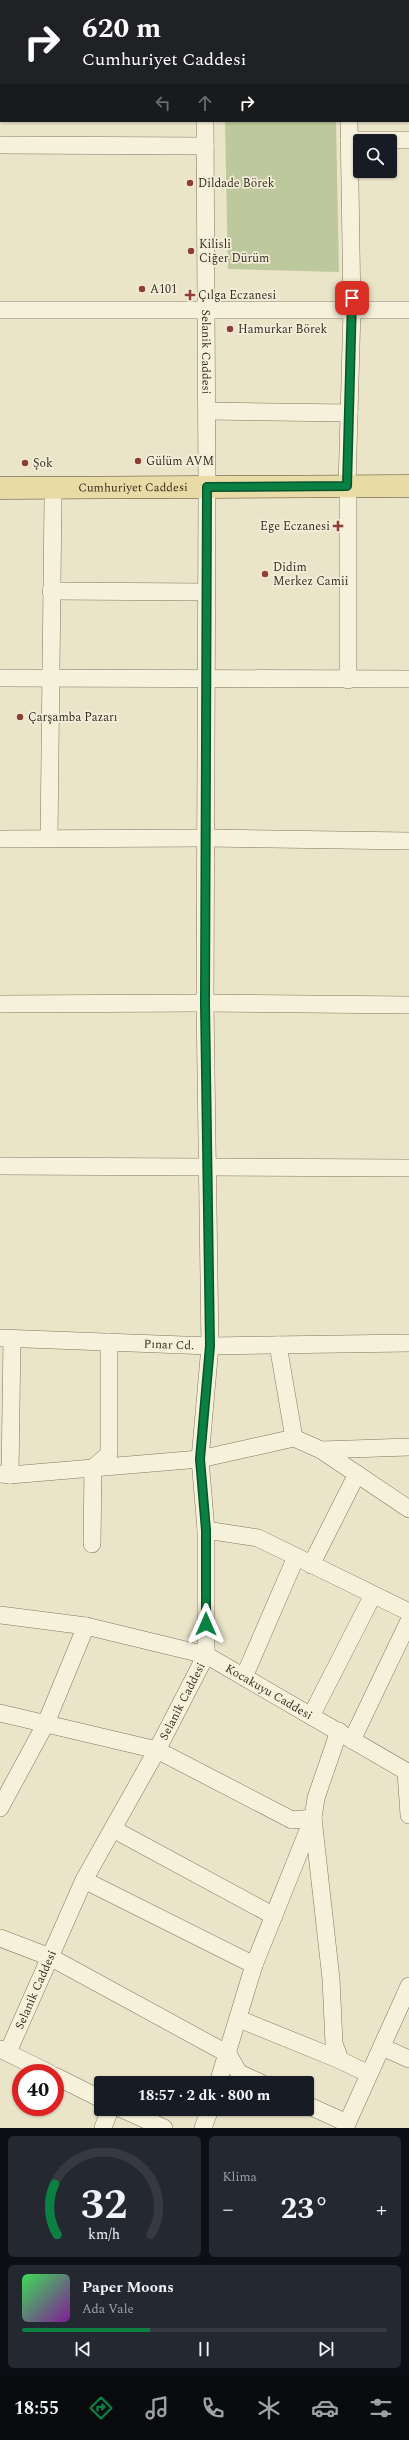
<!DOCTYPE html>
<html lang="tr">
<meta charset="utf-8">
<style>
:root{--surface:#171b24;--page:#242831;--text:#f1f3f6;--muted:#9ea1a6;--line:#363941;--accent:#0b8043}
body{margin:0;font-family:Spectral,serif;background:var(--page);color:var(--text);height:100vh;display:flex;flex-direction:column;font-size:15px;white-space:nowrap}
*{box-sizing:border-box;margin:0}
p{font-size:13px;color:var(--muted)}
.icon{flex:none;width:22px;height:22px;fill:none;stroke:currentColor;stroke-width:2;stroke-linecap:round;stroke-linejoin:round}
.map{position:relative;height:2128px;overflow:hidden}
.side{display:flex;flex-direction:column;gap:8px;padding:8px;background:#0d0f14;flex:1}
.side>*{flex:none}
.guide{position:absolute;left:0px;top:0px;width:409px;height:122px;box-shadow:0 1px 3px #0004;background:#202124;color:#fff;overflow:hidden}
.tools{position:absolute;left:353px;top:134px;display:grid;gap:8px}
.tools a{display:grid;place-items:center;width:44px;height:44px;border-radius:4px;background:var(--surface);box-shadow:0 1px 3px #0004;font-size:20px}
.speed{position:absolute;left:12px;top:2064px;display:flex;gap:8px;font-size:20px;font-weight:700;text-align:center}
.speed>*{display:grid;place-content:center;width:52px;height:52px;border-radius:50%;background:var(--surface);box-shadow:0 1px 3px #0004;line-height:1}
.speed .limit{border:6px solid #d22;background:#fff;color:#111}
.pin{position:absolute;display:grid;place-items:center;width:34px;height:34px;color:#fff;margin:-17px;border-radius:8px;box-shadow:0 2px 6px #0006}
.me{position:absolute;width:44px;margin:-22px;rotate:0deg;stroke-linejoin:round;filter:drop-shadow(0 0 3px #0008)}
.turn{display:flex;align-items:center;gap:14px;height:84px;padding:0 16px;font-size:18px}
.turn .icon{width:52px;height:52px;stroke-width:2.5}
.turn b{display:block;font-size:28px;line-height:34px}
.lanes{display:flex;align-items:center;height:38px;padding:0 16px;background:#0003;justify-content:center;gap:20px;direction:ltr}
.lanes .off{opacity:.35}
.big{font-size:30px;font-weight:700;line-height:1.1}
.side .card{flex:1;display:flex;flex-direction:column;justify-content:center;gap:6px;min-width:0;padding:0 14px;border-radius:6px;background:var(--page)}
.side .dial{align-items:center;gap:0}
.dial svg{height:104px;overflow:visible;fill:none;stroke:var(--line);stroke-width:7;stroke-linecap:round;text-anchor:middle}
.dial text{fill:var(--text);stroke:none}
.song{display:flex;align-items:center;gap:12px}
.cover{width:48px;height:48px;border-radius:6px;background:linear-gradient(135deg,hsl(130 70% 55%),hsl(290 70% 35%))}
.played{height:4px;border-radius:2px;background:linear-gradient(90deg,var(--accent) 35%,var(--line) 35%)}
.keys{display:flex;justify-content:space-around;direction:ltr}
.heat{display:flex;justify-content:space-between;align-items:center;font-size:22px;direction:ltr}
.side .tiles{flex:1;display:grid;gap:8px;grid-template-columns:1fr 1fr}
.card:last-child{grid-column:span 2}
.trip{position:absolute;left:94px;top:2076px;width:220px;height:40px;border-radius:4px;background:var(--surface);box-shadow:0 1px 3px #0004;font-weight:700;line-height:40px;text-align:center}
.tab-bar{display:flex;height:64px;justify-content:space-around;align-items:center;background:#090b0e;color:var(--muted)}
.tab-bar .icon{width:28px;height:28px}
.tab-bar .active{color:var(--accent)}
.tab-bar b{font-size:18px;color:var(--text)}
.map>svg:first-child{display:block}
</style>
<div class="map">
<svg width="409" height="2128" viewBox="0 0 409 2128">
<rect width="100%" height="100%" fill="#eae4c9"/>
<!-- green -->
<path fill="#bec89d" d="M225 121H336L339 272 228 269Z"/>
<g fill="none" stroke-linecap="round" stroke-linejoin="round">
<!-- minor casing -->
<g stroke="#85775f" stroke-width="18">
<g id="minor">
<path d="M202 0V1"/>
<path d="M348 0V1"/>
<path id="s1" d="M205 121 207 487"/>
<path d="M349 140H409"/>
<path d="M0 145 205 146"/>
<path d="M0 310H409"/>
<path d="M208 411 349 413"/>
<path d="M347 486 352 310 349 121"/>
<path d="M348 498V680"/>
<path d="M51 591 207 592"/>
<path d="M0 678 409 679"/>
<path d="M49 838 53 500"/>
<path d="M0 839 207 838 409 841"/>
<path d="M0 1004 205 1003 409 1005"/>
<path d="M0 1166 409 1168"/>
<path id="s2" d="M0 1338 210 1346 409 1343"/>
<path d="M278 1345 294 1438"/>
<path d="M321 1450 409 1447"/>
<path d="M0 1474 10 1475 200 1459 294 1438 321 1450 409 1509"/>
<path d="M10 1475 12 1339"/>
<path d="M206 1530 258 1538 409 1612"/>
<path d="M92 1544 93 1468 109 1454V1342"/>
<path d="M311 1565 357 1474"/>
<path id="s3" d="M0 1615 86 1626 206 1655 409 1773"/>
<path d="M244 1677 296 1557"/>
<path d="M0 1713 157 1750 292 1820 313 1818 254 1965 218 2083"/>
<path d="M311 1716 373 1595"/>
<path d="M339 1731 316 1798 313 1818 331 1979 334 2043 340 2060 369 2074"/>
<path d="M352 1740 409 1621"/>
<path d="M406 1772 409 1815"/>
<path d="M0 1808 46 1723 86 1626"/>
<path d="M113 1829 274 1916"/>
<path d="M84 1880 254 1965"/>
<path d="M0 1938 50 1957 228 2054 239 2073 261 2083"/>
<path d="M239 2019 340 2060"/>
<path d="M382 2047 409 2059"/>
<path d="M0 2049 49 2073"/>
<path id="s4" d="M8 2052 84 1880 157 1750 206 1655V1530L200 1459 210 1346 205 1003 207 499"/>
<path d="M55 2076 101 2099"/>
<path d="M307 2105 347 2123"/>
<path d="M122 2109 164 2128"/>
<path d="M103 2128 110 2109"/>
<path d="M203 2128 210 2109"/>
<path d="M345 2128 409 1986"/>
</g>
</g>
<!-- major casing -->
<g stroke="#534533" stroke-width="23">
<g id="major">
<path id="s5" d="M0 488 409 486"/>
</g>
</g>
<!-- minor -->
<use href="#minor" stroke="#f6f1db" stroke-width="17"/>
<!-- major -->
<use href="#major" stroke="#e9dba5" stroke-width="22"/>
</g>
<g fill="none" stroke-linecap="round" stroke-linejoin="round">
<!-- route casing -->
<g stroke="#07532c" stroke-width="10">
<path id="route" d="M206 1624V1530L200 1459 210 1346 205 1003 207 487 347 486 352 298"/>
</g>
<!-- route -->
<use href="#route" stroke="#0b8043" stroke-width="7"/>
</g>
<!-- markers -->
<g fill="#8e3e35" stroke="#f2edd8" stroke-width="1.5">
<circle cx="190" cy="183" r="4"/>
<circle cx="191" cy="251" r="4"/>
<circle cx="142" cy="289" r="4"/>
<path d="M188 289h4v4h4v4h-4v4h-4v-4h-4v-4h4z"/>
<circle cx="230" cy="329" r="4"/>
<circle cx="138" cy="461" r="4"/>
<circle cx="25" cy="463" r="4"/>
<path d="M336 520h4v4h4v4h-4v4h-4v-4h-4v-4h4z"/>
<circle cx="265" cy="574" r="4"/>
<circle cx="20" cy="717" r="4"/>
</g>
<g text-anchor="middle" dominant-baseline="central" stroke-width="3.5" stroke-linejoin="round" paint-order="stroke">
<!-- poi labels -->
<g font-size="12" fill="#372e21" stroke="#f2edd8" text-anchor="start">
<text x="198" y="183">Dildade Börek</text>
<text x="199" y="244">Kilisli<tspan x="199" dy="14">Ciğer Dürüm</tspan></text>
<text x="150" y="289">A101</text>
<text x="198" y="295">Çılga Eczanesi</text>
<text x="238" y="329">Hamurkar Börek</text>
<text x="146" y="461">Gülüm AVM</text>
<text x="33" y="463">Şok</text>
<text x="330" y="526" text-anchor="end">Ege Eczanesi</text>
<text x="273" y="567">Didim<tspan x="273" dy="14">Merkez Camii</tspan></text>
<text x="28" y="717">Çarşamba Pazarı</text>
</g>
<!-- street labels -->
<g font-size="12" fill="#372e21" stroke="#f2edd8">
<text stroke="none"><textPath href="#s1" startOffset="231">Selanik Caddesi</textPath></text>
<text stroke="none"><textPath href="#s5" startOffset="133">Cumhuriyet Caddesi</textPath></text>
<text stroke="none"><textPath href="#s2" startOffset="169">Pınar Cd.</textPath></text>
<text stroke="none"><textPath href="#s3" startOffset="283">Kocakuyu Caddesi</textPath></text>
<text stroke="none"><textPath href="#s4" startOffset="392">Selanik Caddesi</textPath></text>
<text stroke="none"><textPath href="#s4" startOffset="68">Selanik Caddesi</textPath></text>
</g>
</g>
</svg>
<div class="tools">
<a><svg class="icon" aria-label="search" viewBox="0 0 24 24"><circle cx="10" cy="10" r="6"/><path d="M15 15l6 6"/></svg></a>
</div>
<div class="speed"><div class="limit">40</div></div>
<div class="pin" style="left:352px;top:298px;background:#d93025"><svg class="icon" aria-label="arrive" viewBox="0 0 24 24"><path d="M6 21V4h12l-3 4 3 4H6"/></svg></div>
<svg class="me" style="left:206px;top:1624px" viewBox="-20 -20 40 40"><path d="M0-17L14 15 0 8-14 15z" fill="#0b8043" stroke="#fff" stroke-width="4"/></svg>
<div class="trip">18:57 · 2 dk · 800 m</div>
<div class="guide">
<div class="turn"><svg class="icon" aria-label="right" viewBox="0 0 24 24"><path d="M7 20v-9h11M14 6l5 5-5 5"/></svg><div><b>620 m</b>Cumhuriyet Caddesi</div></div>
<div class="lanes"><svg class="icon off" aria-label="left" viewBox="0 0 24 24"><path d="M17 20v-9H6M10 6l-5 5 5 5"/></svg><svg class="icon off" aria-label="ahead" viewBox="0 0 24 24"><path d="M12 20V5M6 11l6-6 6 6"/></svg><svg class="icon" aria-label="right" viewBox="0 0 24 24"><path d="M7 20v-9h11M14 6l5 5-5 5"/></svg></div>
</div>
</div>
<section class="side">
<div class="tiles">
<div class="card dial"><svg viewBox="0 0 100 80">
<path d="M14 69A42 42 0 1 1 86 69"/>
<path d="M14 69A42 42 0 0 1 12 30" stroke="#0b8043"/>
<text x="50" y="56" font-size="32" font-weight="700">32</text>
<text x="50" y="72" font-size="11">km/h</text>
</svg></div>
<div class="card"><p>Klima</p>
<div class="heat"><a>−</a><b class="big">23°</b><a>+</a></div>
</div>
<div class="card">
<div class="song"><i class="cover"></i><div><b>Paper Moons</b><p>Ada Vale</p></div></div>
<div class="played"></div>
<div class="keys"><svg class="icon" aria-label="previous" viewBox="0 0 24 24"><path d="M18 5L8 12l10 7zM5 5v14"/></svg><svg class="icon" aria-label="pause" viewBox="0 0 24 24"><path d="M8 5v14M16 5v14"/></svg><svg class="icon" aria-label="next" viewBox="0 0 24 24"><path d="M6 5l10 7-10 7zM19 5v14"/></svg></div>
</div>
</div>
</section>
<nav class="tab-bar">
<b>18:55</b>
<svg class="icon active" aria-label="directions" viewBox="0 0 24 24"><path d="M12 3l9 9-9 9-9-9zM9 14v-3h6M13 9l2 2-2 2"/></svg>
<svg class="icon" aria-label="music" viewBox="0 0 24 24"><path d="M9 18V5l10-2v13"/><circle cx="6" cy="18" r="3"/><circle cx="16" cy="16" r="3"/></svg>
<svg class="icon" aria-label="phone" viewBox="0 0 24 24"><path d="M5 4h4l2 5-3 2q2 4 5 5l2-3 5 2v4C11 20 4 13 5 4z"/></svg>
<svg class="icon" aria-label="climate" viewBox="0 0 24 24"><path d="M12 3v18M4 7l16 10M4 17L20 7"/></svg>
<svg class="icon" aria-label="car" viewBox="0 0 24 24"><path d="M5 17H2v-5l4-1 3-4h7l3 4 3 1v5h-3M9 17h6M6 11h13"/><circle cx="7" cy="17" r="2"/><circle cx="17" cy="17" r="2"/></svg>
<svg class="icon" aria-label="filters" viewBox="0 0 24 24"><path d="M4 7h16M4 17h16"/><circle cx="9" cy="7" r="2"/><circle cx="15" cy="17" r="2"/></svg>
</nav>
